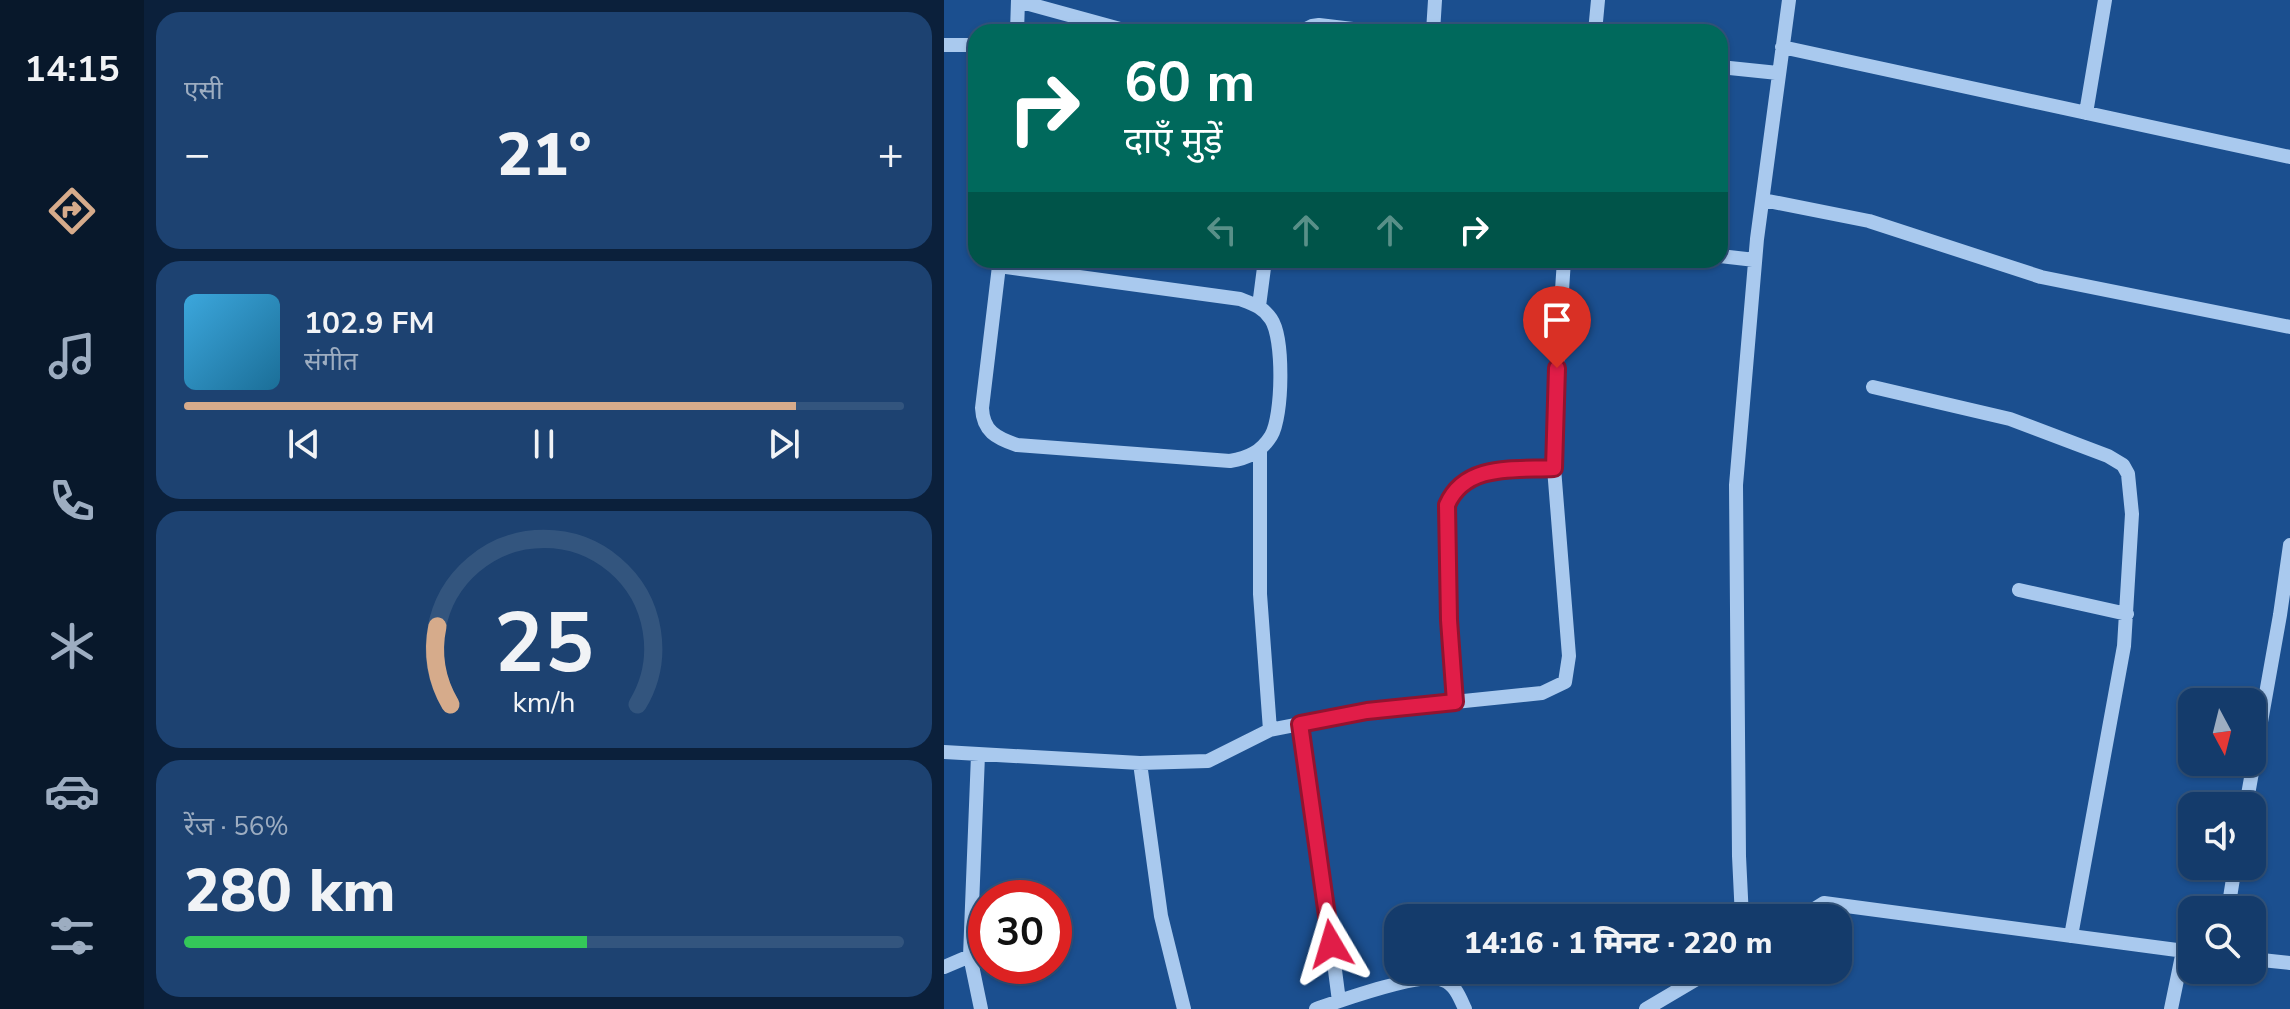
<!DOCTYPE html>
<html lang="hi">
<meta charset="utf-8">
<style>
:root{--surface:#143b6b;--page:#1d4271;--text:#f1f3f6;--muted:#9dadc1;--line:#33557e;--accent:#d6ab8b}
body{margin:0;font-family:"Nunito Sans","Noto Sans Devanagari",sans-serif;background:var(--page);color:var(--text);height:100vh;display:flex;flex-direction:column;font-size:30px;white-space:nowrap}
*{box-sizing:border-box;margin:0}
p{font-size:26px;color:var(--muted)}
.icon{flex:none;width:44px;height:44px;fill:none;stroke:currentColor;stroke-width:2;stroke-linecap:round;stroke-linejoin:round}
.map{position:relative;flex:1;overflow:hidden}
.side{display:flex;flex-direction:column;gap:12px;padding:12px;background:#0b203b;width:800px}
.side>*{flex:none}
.banner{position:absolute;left:24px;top:24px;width:760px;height:244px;border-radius:24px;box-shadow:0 2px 6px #0004,0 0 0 2px var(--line);background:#00695c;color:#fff;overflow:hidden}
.needle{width:52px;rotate:173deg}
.buttons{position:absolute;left:1234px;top:688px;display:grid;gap:16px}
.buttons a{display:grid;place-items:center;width:88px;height:88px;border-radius:16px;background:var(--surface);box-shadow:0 2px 6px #0004,0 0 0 2px var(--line);font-size:40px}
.speed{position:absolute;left:24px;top:880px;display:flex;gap:16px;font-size:40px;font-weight:700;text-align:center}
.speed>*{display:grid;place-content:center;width:104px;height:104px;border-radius:50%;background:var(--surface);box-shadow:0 2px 6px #0004,0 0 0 2px var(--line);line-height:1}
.speed .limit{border:12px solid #d22;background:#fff;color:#111}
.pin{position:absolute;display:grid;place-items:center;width:68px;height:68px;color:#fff;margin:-82px -34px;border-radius:50% 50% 50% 0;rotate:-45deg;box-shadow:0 0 8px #0007}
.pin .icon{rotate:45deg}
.me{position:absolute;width:88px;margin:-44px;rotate:353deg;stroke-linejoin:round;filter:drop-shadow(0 0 6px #0008)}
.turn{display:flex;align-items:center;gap:28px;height:168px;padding:0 24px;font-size:36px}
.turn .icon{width:104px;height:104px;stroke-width:2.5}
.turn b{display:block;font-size:56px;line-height:68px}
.lanes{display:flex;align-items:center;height:76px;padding:0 24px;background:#0003;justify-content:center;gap:40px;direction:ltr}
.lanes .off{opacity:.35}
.big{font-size:60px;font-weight:800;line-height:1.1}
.side .card{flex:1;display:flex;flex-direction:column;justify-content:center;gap:12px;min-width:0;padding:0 28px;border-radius:24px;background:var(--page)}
.side .dial{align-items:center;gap:0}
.dial svg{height:208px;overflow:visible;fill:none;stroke:var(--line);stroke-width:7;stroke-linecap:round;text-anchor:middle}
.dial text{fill:var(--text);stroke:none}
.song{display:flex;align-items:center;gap:24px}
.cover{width:96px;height:96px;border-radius:12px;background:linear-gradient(135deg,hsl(200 70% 55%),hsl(200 70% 35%))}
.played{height:8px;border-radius:4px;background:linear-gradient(90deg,var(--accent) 85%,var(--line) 85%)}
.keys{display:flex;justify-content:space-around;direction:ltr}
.heat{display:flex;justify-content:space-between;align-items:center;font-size:44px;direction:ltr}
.charge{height:12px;border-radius:6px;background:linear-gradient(90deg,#34c759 56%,var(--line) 0)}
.trip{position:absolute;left:440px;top:904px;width:468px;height:80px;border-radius:24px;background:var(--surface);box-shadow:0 2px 6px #0004,0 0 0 2px var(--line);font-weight:800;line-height:80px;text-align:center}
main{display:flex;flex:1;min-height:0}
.tabs{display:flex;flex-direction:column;width:144px;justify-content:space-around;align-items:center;background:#08182b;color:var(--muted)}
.tabs .icon{width:56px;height:56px}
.tabs .active{color:var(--accent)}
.tabs b{font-size:36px;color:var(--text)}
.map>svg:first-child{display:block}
</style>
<main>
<nav class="tabs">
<b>14:15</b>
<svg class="icon active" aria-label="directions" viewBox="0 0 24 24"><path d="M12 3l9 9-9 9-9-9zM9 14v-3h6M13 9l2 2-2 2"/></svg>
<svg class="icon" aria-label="music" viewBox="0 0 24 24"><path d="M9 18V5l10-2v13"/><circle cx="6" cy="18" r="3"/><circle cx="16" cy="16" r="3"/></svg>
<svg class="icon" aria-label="phone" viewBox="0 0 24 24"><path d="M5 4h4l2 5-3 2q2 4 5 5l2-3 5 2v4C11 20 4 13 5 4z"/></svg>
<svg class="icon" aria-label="climate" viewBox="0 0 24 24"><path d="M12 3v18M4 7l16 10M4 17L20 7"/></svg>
<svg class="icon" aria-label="car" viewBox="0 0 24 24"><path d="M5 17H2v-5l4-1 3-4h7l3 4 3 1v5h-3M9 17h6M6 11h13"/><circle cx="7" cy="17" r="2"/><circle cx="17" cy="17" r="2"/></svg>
<svg class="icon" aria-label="filters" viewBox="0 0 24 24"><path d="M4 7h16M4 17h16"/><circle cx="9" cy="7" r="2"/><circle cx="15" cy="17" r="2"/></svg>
</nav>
<section class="side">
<div class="card"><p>एसी</p>
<div class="heat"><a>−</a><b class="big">21°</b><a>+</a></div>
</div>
<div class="card">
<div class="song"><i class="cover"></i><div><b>102.9 FM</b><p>संगीत</p></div></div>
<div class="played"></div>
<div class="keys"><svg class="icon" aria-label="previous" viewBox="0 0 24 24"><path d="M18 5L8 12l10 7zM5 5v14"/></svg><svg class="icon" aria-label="pause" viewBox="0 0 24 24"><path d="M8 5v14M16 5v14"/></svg><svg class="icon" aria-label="next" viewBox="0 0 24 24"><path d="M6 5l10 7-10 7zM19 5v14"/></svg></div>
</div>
<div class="card dial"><svg viewBox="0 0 100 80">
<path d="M14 69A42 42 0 1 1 86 69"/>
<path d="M14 69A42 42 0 0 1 9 39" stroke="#d6ab8b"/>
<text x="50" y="56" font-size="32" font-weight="700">25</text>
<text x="50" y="72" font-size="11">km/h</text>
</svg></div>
<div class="card"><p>रेंज · 56%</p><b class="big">280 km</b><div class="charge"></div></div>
</section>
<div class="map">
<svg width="1346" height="1009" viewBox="0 0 1346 1009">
<rect width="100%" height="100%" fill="#1b4f8f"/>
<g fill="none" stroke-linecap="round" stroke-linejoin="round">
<!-- minor -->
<path stroke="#a9c9ee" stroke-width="14" d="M74 1 187 32
M73 32 74 0
M356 32 368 26 375 25 434 32
M489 32 491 0
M651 32 654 0
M0 45H32
M838 47 1346 157
M776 67 834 73
M1142 113 1161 0
M819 200 925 221 1097 277 1346 327
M776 256 811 260
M55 266 296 299C309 304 319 307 327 319 340 338 339 416 327 436 317 452 304 458 286 461L73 445C52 438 39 431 38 408L55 266 56 260
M315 306 321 260
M929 387 1066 419 1164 456 1179 465 1184 474 1188 514 1180 646 1127 936
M316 450V594L326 730
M1075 590 1183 614
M511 702 502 520C506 462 566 470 610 468
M356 724 369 801 395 1001
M0 752 196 763 264 761 326 730 423 711 598 693 621 682 625 656 610 468 611 395 620 260
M34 755 26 956 37 1009
M196 763 217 916 240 1009
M1302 806 1336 615 1346 545
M1284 910 1291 866
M798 918 795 856 792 485 813 239 845 0
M856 918 880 903 1248 952
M1308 959 1346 963
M0 967 26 956
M372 1009C395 1001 479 971 499 980 511 984 516 998 521 1009
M702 1009 768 970
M1227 1009 1239 951"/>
</g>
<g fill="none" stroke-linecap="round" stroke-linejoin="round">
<!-- route casing -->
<g stroke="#92132f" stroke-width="20">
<path id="route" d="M387 944 356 724 423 711 511 702 505 620 503 505C521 463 571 470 610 468L613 368"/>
</g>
<!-- route -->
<use href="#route" stroke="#e11d48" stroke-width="14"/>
</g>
</svg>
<div class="buttons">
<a><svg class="needle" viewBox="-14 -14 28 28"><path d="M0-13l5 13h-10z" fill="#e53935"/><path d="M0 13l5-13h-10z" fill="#9dadc1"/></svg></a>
<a><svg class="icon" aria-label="sound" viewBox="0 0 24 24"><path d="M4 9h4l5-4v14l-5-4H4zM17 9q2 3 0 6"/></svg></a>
<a><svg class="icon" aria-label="search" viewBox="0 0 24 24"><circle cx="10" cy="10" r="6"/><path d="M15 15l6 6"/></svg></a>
</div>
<div class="speed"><div class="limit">30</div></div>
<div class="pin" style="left:613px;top:368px;background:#d93025"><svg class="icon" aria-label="arrive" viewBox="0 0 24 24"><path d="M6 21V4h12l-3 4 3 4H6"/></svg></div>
<svg class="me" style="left:387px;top:944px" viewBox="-20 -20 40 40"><path d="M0-17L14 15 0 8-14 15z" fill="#e11d48" stroke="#fff" stroke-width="4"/></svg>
<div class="trip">14:16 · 1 मिनट · 220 m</div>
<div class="banner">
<div class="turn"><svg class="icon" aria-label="right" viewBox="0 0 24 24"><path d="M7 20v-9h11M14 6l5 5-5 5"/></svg><div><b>60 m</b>दाएँ मुड़ें</div></div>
<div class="lanes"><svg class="icon off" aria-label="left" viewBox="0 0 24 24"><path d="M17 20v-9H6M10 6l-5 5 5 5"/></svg><svg class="icon off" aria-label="ahead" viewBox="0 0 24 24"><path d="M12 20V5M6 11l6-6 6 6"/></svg><svg class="icon off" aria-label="ahead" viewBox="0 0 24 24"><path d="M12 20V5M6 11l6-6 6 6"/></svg><svg class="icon" aria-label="right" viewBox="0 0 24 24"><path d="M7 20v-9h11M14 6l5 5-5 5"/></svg></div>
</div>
</div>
</main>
